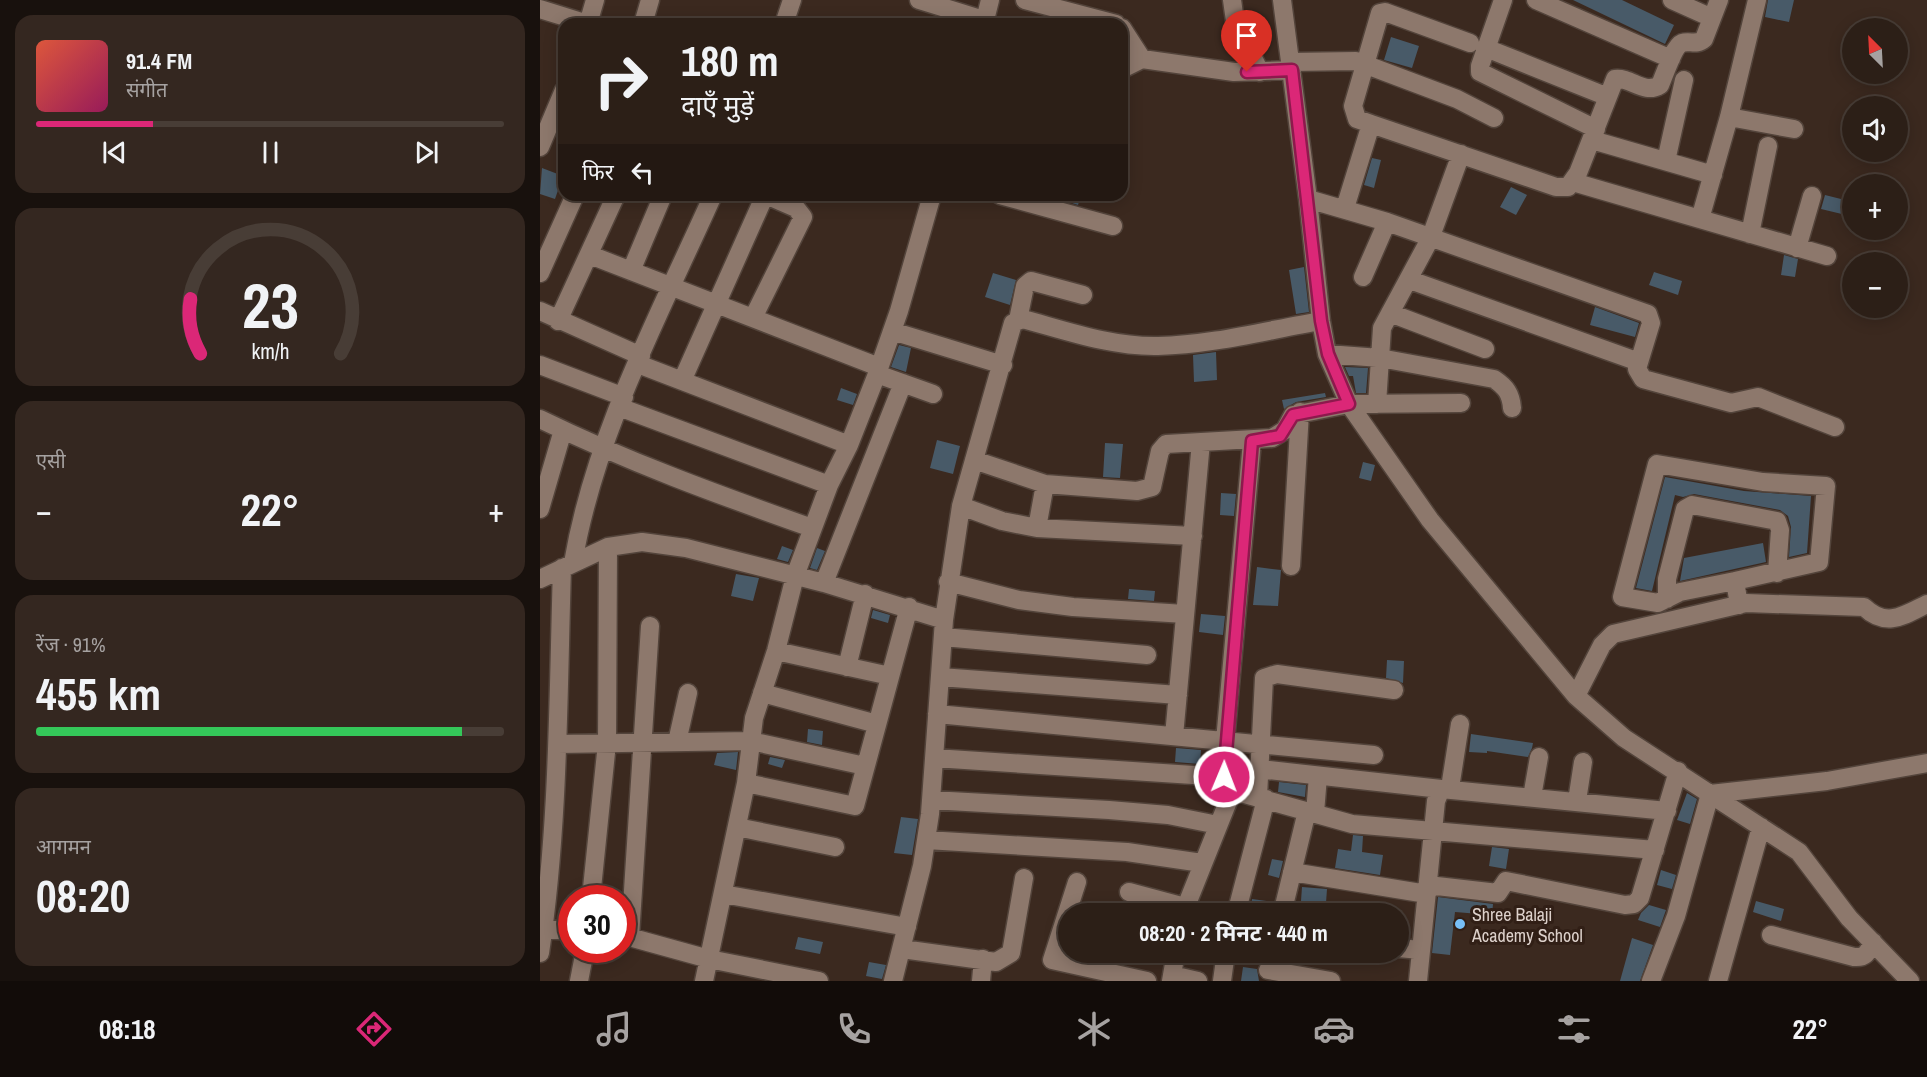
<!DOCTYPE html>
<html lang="hi">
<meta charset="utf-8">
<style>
:root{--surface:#2c1f17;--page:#342720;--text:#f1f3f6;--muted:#a6a2a1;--line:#483d36;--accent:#db2777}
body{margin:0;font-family:"Archivo Narrow","Noto Sans Devanagari",sans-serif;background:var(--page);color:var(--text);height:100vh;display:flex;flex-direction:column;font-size:22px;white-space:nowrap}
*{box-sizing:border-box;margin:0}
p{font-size:20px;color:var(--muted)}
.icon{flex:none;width:33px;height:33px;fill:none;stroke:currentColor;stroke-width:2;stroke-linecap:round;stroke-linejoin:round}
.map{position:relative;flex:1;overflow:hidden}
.details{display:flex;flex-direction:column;gap:15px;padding:15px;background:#18110d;width:540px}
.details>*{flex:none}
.guide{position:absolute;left:18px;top:18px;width:570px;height:183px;border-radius:18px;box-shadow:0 3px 15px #0003,0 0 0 2px var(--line);background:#2c1f17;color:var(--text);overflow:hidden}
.needle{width:39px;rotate:336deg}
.fabs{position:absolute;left:1302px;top:18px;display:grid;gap:12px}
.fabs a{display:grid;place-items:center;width:66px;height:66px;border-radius:50%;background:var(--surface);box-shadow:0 3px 15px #0003,0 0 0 2px var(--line);font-size:30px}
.speed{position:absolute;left:18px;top:885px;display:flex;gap:12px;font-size:30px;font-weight:700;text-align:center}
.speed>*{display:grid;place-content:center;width:78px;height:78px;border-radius:50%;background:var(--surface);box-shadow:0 3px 15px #0003,0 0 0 2px var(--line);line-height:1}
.speed .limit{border:9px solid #d22;background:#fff;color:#111}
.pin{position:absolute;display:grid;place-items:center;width:51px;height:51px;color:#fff;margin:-62px -26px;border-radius:50% 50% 50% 0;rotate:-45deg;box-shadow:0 0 6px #0007}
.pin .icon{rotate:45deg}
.me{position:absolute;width:66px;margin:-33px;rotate:1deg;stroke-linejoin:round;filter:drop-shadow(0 0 4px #0008)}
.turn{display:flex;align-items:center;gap:21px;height:126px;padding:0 24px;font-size:27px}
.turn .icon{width:78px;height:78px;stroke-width:2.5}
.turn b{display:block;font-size:42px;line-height:51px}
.then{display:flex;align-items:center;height:57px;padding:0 24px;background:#0003;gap:12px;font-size:22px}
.big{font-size:45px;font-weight:700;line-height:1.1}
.details .card{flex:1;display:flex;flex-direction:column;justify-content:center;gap:9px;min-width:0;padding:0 21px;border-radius:18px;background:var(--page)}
.details .dial{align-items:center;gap:0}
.dial svg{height:156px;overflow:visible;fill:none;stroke:var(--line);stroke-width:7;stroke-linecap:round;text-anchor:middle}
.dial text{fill:var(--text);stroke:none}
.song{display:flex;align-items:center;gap:18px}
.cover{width:72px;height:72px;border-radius:9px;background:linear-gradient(135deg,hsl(10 70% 55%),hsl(330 70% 35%))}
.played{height:6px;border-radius:3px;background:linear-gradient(90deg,var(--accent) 25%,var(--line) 25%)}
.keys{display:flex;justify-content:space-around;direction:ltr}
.heat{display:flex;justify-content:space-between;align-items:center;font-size:33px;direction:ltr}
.charge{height:9px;border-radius:4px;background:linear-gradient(90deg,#34c759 91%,var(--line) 0)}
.trip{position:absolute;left:518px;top:903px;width:351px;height:60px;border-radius:30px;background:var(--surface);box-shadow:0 3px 15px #0003,0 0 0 2px var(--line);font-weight:700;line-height:60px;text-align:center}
.dock{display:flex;height:96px;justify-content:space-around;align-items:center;background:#120c09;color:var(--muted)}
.dock .icon{width:42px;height:42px}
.dock .active{color:var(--accent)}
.dock b{font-size:27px;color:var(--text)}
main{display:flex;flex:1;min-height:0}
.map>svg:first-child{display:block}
</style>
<main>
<section class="details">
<div class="card">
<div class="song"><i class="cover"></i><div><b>91.4 FM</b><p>संगीत</p></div></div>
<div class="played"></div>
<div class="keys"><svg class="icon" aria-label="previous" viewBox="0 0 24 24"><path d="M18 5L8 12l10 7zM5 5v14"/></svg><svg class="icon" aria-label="pause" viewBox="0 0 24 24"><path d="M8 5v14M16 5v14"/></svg><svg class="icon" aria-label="next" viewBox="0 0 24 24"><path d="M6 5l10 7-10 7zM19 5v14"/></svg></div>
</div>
<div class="card dial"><svg viewBox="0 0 100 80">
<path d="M14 69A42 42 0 1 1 86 69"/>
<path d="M14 69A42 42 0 0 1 9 41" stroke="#db2777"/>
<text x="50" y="56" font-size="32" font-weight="700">23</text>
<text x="50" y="72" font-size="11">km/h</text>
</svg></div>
<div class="card"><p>एसी</p>
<div class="heat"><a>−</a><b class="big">22°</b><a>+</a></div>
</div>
<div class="card"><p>रेंज · 91%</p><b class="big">455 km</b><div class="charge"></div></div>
<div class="card"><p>आगमन</p><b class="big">08:20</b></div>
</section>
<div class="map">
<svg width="1387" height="981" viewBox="0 0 1387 981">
<rect width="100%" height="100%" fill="#3b291f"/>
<!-- building -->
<path fill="#485a68" d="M1033 0H1082L1134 25 1125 44Z
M1228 0H1254L1249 22 1225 17Z
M851 37 879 46 872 68 844 60Z
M832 158 841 160 834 188 824 185Z
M2 168 23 176 15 199 0 194Z
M971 187 987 195 976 215 960 207Z
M508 195H541L538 205Z
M1285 195 1309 201 1306 215 1281 209Z
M1244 255 1258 259 1255 277 1241 275Z
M764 267 769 312 756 314 749 270Z
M1114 272 1142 281 1138 295 1109 285Z
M453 273 476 280 470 305 445 297Z
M1055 307 1099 323 1095 337 1050 325Z
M359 345 371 348 366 372 351 367Z
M676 352 677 380 654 382 653 355Z
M805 367 828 368 826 393H816L813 376H809Z
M301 388 317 394 313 405 297 400Z
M785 393 786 397 756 402 744 409 742 400Z
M397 440 420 446 413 474 390 468Z
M565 443 583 444 580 478 563 477Z
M823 462 835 465 831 481 819 478Z
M1125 477 1204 491 1271 496 1267 553 1249 557 1251 527 1248 516 1240 510 1154 494 1143 497 1135 495 1112 591 1096 588Z
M681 493 696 494 694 516 680 515Z
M1223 543 1226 562 1140 581 1144 558Z
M242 546 253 550 248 562 237 559Z
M277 548 285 551 277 570 270 568Z
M717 567 741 570 738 606 713 605Z
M196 574 219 578 213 601 191 596Z
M589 589 615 591 614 601 588 599Z
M333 610 350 615 348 623 331 618Z
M661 614 685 616 683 635 659 632Z
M847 660 864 661 863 683 846 678Z
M268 729 283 731 282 745 267 742Z
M931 734 993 743 992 748 988 757 947 751V753L929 752Z
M636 748 661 750 660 764 635 762Z
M198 752 196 770 174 765 177 753Z
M230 757 245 760 242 768 228 764Z
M739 782 766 785 765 797 738 792Z
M1147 793 1157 799 1150 824 1137 820Z
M361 817 378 819 372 855 354 853Z
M813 835 823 836 822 852 843 855 840 875 795 868 798 849 811 851Z
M952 847 969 849 966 869 949 866Z
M732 859 743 861 739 878 728 875Z
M1121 870 1136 875 1132 889 1117 885Z
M762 887 787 889 786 903 761 901Z
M898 897 953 904 952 915 915 912 910 955 892 953Z
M712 899 733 902 731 914H710Z
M1216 901 1244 909 1241 921 1213 912Z
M1109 905 1126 910 1120 927 1098 920 1101 913Z
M258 937 283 942 280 954 255 949Z
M1092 938 1113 945 1100 981H1080Z
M329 962 346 965 342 979 326 976Z
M703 967 717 969 719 981H701Z"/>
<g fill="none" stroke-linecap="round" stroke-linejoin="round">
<!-- minor casing -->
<g stroke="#53443b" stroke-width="21">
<path id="minor" d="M379 0 444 20
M485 0 576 24
M692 0 695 21 720 72
M742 0 768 199 781 321 787 354 809 404 890 520 1036 696 1084 738 1259 852 1309 918 1370 981
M963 0 940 66V72L1056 129
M996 0 1131 59
M1132 0 1172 18
M0 9 48 24
M48 24 55 0
M103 24 110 0
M244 24 252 0
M444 24 450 0
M582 28 602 59 582 69
M946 48 1068 97
M602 59 694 72 752 70
M751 62 816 61 917 99 954 118
M1189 117 1254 129
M831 124 1016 187H1028L1038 173 1075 79C1091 77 1104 95 1120 85 1124 76 1134 46 1142 43 1150 40 1156 46 1164 39L1179 0
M1052 140 1173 175
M0 147 24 90
M1126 161 1144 80
M1033 182 1287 256
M460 195 573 226
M768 199 847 222 1108 314 1111 323 1097 369 1103 379 1191 403 1218 397 1295 427
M805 208 831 124 817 119 813 106 840 13 845 12 930 43
M1160 219 1189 117 1217 0
M1210 234 1228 146
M1257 248 1272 196
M50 255 339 367
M91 271 123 195
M0 273 35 195
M823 277 847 222
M870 280 1099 362
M0 311 101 356
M850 313 945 349
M213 318 263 217 256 208 226 195
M478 320 485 286 491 281 543 295
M18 321 76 195
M352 331 463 365
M787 354 840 358 954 379C966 387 971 394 972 408
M98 364 309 445
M0 365 84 397
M337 374 393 394
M142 381 225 195
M837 404 842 328 890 239 921 154
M79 407 289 485
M0 419C88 462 179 495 272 528
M712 441 685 741 684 769 687 784 701 793 812 824 1115 850
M434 460 505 484 597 491 612 487 620 451 626 444 732 438 745 430 753 415 809 404 921 403
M421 506 462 521 497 528 653 536
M0 509 23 430
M497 528 505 484
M33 563C55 433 120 314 173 195
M751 566 760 412
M0 579 68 547 102 542 146 548 284 583 404 620
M1195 581 1279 562 1286 486 1223 482 1117 464 1082 597 1118 603 1140 592 1195 581 1199 605
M408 582 479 600 533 607 645 614
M284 583 363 383
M1127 599V579L1145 509 1152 505 1237 521 1240 530 1237 573
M403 637 607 655
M236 651 350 676
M307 667 325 594
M400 677 638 695
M222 693 337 724
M1036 696 1062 645 1073 634 1206 603 1324 607C1346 628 1363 616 1387 604
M397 714 834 755
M634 736 661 442
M137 742 148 693
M18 744 211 741 325 766
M394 758 684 777
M720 769 901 789
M206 783 315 806 369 607
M910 788 920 724
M718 797 724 678 737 674 854 690
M992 797 999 757
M391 800 569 810 628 815 678 825
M1037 801 1043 762
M775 813 778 776
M197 827 295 847
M386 840 587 852 662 863
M752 872 887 894
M537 882 512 960 607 981
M888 885 958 893 966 881 1085 905 1094 904 1100 898 1138 771
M589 892 645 907
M183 894 367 927
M51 898 67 743 68 547
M643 914 693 789
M696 914 726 799
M742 914 767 811
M4 929 32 931
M82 935 169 959 279 981
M1231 935 1314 957C1326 958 1328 952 1333 942
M90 937 110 626
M858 948 881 950
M362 949 456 962 471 953 484 878
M0 953C19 825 18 696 22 568
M728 970 791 981
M632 975 658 981
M39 981 45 950
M164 981 206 783 214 718 236 651 255 576 289 485 309 445 337 374 359 311 392 195
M353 981 382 866 390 814 404 620 421 506 473 323 483 319C527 331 572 347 618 346 672 345 728 330 781 321
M441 981 443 959
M631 981 636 952
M682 981 686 952
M878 981 896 801 901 789 1127 811
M1111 981 1136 916 1170 794 1287 781 1387 763
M1178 981 1221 827"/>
</g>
<!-- minor -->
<use href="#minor" stroke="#8d786c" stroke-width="18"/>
</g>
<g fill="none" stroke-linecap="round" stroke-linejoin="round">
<!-- route casing -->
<g stroke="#8e194d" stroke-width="15">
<path id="route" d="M684 777 712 441 740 436 753 415 809 404 788 354 781 321 752 70 707 72"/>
</g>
<!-- route -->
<use href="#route" stroke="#db2777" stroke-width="10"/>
</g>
<!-- markers -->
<circle fill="#77bff7" stroke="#311f16" stroke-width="2" cx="920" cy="924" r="6"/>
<g text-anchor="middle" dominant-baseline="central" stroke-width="6" stroke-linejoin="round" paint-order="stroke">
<!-- poi labels -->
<g font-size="18" fill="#ddd1cb" stroke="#311f16" text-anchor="start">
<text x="932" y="914">Shree Balaji<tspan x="932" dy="21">Academy School</tspan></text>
</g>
</g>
</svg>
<div class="fabs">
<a><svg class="needle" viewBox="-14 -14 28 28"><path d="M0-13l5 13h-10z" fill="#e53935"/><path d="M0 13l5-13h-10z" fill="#a6a2a1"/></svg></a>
<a><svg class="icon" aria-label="sound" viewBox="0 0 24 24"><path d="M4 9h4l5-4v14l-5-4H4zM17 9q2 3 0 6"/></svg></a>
<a>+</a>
<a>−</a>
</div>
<div class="speed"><div class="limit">30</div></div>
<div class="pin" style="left:707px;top:72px;background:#d93025"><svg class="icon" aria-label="arrive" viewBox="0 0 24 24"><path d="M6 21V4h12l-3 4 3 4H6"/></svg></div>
<svg class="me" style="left:684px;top:777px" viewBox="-20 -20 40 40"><circle r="17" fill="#db2777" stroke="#fff" stroke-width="3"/><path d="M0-11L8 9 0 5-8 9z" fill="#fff"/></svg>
<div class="trip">08:20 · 2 मिनट · 440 m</div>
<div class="guide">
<div class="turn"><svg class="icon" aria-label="right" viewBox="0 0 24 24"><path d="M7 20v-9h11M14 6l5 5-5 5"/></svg><div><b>180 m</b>दाएँ मुड़ें</div></div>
<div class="then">फिर<svg class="icon" aria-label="left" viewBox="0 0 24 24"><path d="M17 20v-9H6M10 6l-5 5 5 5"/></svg></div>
</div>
</div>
</main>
<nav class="dock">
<b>08:18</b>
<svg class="icon active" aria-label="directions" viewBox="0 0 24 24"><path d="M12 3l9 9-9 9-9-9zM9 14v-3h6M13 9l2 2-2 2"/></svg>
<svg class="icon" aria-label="music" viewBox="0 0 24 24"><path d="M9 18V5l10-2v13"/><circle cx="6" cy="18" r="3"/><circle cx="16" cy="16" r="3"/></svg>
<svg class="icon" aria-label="phone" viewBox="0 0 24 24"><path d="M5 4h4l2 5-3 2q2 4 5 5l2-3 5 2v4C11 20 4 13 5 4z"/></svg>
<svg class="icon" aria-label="climate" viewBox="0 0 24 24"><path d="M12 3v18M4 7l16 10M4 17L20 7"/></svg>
<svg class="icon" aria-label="car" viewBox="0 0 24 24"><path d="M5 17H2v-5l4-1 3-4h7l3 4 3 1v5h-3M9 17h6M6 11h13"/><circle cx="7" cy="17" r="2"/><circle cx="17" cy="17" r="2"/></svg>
<svg class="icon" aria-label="filters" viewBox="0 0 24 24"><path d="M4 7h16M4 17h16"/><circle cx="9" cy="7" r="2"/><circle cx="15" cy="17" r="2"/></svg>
<b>22°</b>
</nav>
